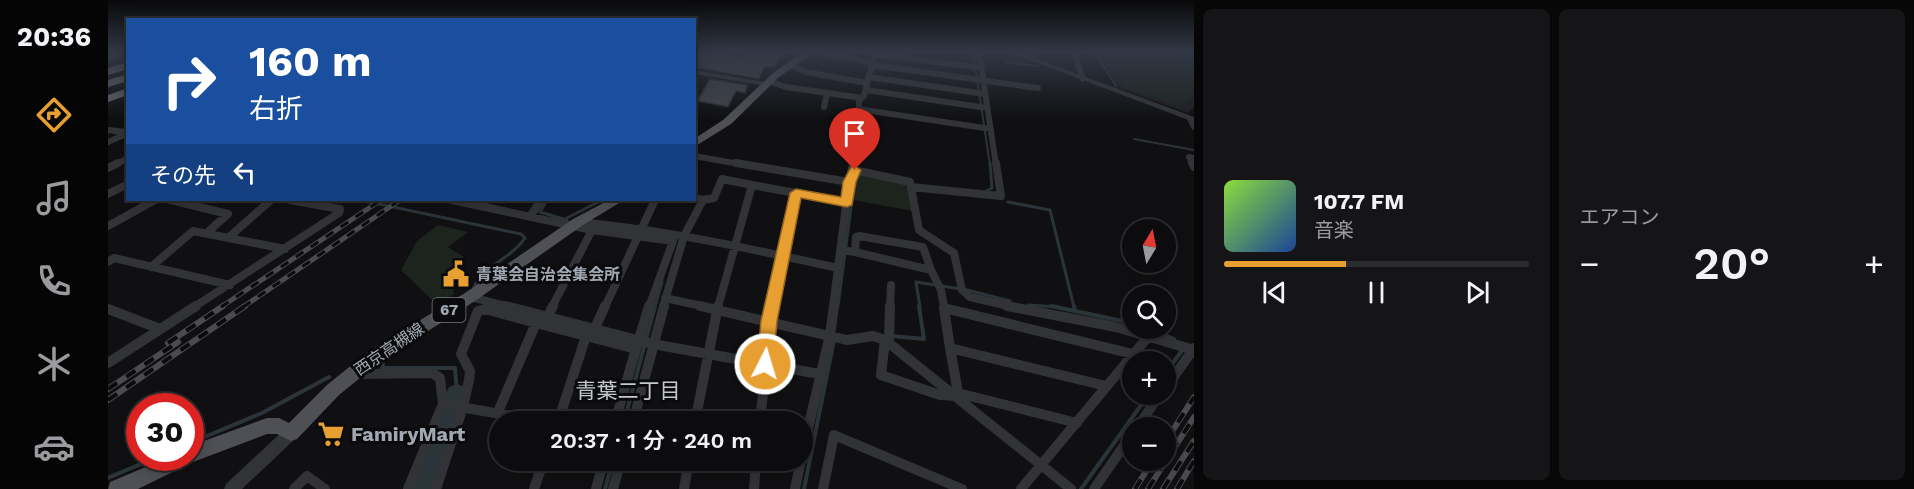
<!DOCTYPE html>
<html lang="ja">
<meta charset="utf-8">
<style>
:root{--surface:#0c0c0e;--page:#151517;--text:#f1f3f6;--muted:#9a9b9e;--line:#2c2c2e;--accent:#e89f32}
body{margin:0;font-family:"Work Sans","Noto Sans JP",sans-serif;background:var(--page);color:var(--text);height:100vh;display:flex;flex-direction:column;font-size:22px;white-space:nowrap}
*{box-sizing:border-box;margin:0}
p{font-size:20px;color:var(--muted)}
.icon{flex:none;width:33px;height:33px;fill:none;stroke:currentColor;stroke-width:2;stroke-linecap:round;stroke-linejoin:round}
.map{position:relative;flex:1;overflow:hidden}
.panel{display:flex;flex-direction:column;gap:9px;padding:9px;background:#070708;width:720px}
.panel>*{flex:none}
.banner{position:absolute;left:18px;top:18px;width:570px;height:183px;border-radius:0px;box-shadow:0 3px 15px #0003,0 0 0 2px var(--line);background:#1a4fa0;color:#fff;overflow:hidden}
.needle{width:39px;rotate:10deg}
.tools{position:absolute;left:1014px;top:219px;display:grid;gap:12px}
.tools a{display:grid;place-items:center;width:54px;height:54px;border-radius:50%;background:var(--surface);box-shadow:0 3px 15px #0003,0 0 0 2px var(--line);font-size:30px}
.speed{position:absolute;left:18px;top:393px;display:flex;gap:12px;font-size:30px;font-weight:700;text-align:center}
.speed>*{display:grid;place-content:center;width:78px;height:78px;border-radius:50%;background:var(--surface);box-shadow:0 3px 15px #0003,0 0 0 2px var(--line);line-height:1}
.speed .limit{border:9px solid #d22;background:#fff;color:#111}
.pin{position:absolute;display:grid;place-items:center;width:51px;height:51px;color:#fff;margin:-62px -26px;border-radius:50% 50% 50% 0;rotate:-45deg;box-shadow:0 0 6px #0007}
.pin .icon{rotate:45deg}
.me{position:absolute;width:66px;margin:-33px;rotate:5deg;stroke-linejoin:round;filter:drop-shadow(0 0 4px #0008)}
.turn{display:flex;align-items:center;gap:21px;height:126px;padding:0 24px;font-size:27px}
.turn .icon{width:78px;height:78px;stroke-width:2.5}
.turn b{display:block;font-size:42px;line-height:51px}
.then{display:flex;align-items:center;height:57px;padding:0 24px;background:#0003;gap:12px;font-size:22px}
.big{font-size:45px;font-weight:600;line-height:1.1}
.panel .card{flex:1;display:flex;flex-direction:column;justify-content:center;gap:9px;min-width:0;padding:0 21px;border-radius:9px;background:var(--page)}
.song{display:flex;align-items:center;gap:18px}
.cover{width:72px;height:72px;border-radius:9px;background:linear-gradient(135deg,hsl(90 70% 55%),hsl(220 70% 35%))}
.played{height:6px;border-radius:3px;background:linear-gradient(90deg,var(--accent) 40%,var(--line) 40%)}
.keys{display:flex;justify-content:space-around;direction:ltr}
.heat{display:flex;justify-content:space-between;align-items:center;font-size:33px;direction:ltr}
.panel .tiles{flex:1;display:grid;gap:9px;grid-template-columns:repeat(2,1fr)}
.trip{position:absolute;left:381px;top:411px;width:324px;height:60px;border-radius:30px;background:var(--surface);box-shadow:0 3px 15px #0003,0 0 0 2px var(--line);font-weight:600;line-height:60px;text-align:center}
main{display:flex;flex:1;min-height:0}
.menu{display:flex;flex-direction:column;width:108px;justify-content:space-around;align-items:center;background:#050506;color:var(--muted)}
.menu .icon{width:42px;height:42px}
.menu .selected{color:var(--accent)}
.menu b{font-size:27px;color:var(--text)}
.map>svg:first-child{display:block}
</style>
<main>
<nav class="menu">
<b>20:36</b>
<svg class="icon selected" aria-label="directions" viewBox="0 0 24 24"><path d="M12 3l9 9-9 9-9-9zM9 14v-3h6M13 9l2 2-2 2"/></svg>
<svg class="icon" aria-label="music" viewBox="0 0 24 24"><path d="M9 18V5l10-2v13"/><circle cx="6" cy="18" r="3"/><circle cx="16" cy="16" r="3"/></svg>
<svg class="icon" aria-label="phone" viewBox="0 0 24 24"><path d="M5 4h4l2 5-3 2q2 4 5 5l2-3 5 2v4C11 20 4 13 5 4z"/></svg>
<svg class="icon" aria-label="climate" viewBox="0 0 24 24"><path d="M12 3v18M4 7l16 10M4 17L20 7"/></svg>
<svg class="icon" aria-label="car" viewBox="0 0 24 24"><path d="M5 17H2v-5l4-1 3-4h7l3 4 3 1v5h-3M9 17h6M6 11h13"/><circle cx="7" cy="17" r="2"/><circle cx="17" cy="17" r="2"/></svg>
</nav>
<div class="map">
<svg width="1086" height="489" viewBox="0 0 1086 489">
<rect width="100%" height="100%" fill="#101012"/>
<!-- built -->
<path fill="#1c1d1f" d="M989 52H1086V107L1080 113 1010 87Z"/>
<!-- green -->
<path fill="#1d241d" d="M994 52H1041L1075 56 1078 60 1086 61V96L1072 106 1017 87Z
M751 175 796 184 801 188 805 211 745 200 748 177Z
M330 225 360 232 340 247 356 257 333 276 345 284 346 294 328 304 293 270 309 241Z"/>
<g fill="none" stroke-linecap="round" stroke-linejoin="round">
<!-- stream-far2 -->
<path stroke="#2b3439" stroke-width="2" d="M865 52 882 165
M987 52 1008 86
M897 62 931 66
M0 128 19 130
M1026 139 1086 150"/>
<!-- stream-far1 -->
<path stroke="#2b3439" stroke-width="3" d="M878 191 884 188 882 163
M252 200 413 234 417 238C404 258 377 265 366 287
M439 200 432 212 459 220
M900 202 942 210 966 307
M457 219 494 200
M859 290 902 301
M920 305 950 307
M730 306 747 177 752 175
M547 307 554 282
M812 307 808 282 853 289"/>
<!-- stream -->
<path stroke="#2b3439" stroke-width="4" d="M943 306 1024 323
M966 306 967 311
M1040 328 1066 339
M784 336 816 339 811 306
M276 359 274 368H347L349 394
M1058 372 1073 352
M516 422 547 306
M82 443 154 413 221 377
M0 478 47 458
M497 489 505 460
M696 489 726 340
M973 489 1041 394"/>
<!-- river -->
<path fill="#2b3439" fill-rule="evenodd" d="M349 384 357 387 360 394 329 489H303L338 394 341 387Z"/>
</g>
<!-- building -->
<path fill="#414348" stroke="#2a2b2e" stroke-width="1.5" d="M586 52H606L636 57V52H674L667 67 657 66 651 79 586 67Z
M602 79 640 85 637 93 628 91 620 107 589 101Z"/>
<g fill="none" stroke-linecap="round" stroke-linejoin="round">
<!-- minor-far2 -->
<path stroke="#323336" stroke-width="6" d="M710 52 765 63
M871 52 888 165
M924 52 926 60
M966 52 975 79
M767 54 874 68
M0 59 20 52
M681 65 698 72 759 83
M764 65 930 88
M761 77 877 94
M661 81 678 87 754 98
M758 90 879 108
M716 107 719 93
M750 109 883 129
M1082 119 1086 127
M0 130 19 133
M0 142 20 133
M586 156 637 165
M7 165 20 158
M745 165 750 144 751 100 756 96 767 52
M1085 165 1081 157 1086 158"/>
<!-- minor-far1 -->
<path stroke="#323336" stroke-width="8" d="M628 163 741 182
M1084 163 1086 167
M0 168 10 163
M746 170 802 182 811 230 846 253 854 290 862 297 905 307
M803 187 893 196 888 163
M0 194 20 184
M63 200 120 214 102 230
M344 200 484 230
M595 200 606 198 614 179 644 185
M423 215 433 200
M470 222C558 230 644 249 730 268
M0 226 47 200
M120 238 163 200
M733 250 747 252 748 237 751 236 815 247 823 270
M747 252 823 270 833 290 836 307
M0 262 6 258 122 285
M43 267 85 231 177 249
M362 297 403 307
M557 298 598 307
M86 307 231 213 232 209 182 200
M444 307 484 230 565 241 541 307
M497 307 547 200
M555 307 576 236 595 200 586 198
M610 307 644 185 688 193
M664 307 688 193 739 203
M725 307 741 182 745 163
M782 307 783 285"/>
<!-- minor -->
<path stroke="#323336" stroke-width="10" d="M397 306 545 344 711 374
M592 306 739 340 765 336 777 340 963 489
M899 306 1008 327 1086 350
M0 309 52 329
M440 316 445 306
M487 328 497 306
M478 336 528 349 507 422
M777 340 773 375 832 395 847 396 850 393 969 423
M781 342 782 306
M842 348 836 308 1025 354
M528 349 541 306
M0 363 88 306
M248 374 324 373 332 378 335 404 300 489
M1058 388 1086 348
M850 393 842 348 998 386
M335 404 439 422
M390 412 428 323 478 336 450 422
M525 422 556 306
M587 422 610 306
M652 422 664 306
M1029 428 1052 394
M694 454 722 335 726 306
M186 489 199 476 217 489
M328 489 355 407 361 380 362 371 353 354 370 311 377 309 428 323
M426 489 436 460
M488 489 496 460
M505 489 513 460
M576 489 581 460
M646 489 648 460
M687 489 693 460
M715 489 726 435 854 489
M913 489 1039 338
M986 489 1024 434"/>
<!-- tertiary -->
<path fill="#323336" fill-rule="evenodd" d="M901 52H910L1086 117V122Z
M586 70 657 82 661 84 657 86 586 74Z
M183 427 188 428 190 433 188 438 134 489H116L118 484 178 428Z"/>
<!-- primary -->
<path fill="#4e5055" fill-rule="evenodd" d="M695 52H706L671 77 623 124 586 147V139L615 120 665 73Z
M501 200H516L475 225 367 301 273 361 231 395 189 439 183 441 169 434H159L85 462 30 489H0L2 482 59 458H82V446L159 418H171L181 423 219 385 261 351 357 293 465 219Z"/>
<!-- motorway -->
<path fill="#5e6167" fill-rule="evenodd" d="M20 62V69L0 75V68Z
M20 74V81L0 87V80Z
M20 88V95L0 102V95Z"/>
<!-- rail-far1 casing -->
<g stroke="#494b4f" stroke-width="5">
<path id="rail-far1" d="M113 307 273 200
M135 307 292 200"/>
</g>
<!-- rail casing -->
<g stroke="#494b4f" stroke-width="6">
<path id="rail" d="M60 343 115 306
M0 389 70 342
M0 400 137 306
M1058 441 1086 397
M1027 489 1045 460
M1040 489 1086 417
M1055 489 1086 441
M1069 489 1086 461"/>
</g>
<!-- rail-far1 -->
<use href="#rail-far1" stroke="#0b0b0d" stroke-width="3" stroke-dasharray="9" stroke-linecap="butt"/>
<!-- rail -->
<use href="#rail" stroke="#0b0b0d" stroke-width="4" stroke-dasharray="11" stroke-linecap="butt"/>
</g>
<!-- sky -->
<linearGradient id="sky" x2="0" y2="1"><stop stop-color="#09090a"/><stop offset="0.43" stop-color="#313744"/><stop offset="1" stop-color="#313744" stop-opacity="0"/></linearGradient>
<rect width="1086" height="120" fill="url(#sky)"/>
<!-- route -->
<path fill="#e89f32" stroke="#976720" stroke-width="1.5" d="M747 166 753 170 748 182 744 205 739 207 693 198 669 321 665 364 663 369 657 371 651 369 649 364 653 321 682 193 688 189 733 197 735 182 743 167Z"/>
<!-- icons -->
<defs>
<g id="civic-bare" transform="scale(2.07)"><path d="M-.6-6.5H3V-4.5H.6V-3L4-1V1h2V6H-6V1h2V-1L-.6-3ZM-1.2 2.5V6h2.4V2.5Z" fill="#e89f32" stroke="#0b0b0d" stroke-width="2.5" paint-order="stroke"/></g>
<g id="supermarket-bare" transform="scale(2.07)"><path d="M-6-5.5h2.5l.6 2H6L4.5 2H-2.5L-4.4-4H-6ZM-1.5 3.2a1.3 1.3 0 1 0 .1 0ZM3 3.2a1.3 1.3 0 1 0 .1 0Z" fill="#e89f32" stroke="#0b0b0d" stroke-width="2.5" paint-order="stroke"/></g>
</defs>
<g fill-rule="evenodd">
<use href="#civic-bare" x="348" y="274"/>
<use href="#supermarket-bare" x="223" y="434"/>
</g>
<g text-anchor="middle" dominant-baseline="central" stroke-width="6" stroke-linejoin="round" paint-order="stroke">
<!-- shield labels -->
<rect fill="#0b0b0d" stroke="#757980" stroke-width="1.5" x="324.5" y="298" width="33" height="24" rx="4.5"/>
<g font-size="15" font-weight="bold" fill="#a2a8b2">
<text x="341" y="310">67</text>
</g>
<!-- poi labels -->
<g font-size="16" font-weight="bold" fill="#a2a8b2" stroke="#0b0b0d" text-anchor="start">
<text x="368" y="274">青葉会自治会集会所</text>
</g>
<!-- street labels -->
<g font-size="16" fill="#a2a8b2" stroke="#0b0b0d">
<text transform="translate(281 349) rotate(-34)">西京高槻線</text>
</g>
<!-- near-poi labels -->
<g font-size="20" font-weight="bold" fill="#a2a8b2" stroke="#0b0b0d" text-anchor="start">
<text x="243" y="434">FamiryMart</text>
</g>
<!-- near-neighbourhood labels -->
<g font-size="21" fill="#c3c7ce" stroke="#0b0b0d">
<text x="520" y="390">青葉二丁目</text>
</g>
</g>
</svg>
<div class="tools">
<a><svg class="needle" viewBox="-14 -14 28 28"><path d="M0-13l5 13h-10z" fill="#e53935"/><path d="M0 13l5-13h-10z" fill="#9a9b9e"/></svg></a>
<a><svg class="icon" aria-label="search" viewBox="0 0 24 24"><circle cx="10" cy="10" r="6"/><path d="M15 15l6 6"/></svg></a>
<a>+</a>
<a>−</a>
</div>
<div class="speed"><div class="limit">30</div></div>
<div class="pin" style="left:747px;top:170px;background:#d93025"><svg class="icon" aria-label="arrive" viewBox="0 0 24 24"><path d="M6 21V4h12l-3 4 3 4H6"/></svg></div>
<svg class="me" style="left:657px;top:364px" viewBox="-20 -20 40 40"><circle r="17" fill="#e89f32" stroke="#fff" stroke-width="3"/><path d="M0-11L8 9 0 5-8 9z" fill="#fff"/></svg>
<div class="trip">20:37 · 1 分 · 240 m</div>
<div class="banner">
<div class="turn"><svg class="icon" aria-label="right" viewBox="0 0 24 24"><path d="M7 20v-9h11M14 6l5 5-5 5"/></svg><div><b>160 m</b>右折</div></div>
<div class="then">その先<svg class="icon" aria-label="left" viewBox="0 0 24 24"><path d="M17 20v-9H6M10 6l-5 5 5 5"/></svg></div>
</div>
</div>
<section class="panel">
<div class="tiles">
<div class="card">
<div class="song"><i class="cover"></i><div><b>107.7 FM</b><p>音楽</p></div></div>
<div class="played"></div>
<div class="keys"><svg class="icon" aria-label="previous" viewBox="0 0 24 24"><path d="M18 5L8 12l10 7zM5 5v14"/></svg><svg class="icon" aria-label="pause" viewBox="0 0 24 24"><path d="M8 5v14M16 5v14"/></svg><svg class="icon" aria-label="next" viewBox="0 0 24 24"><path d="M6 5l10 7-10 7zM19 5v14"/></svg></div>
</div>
<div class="card"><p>エアコン</p>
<div class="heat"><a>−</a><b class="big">20°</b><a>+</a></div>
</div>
</div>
</section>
</main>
